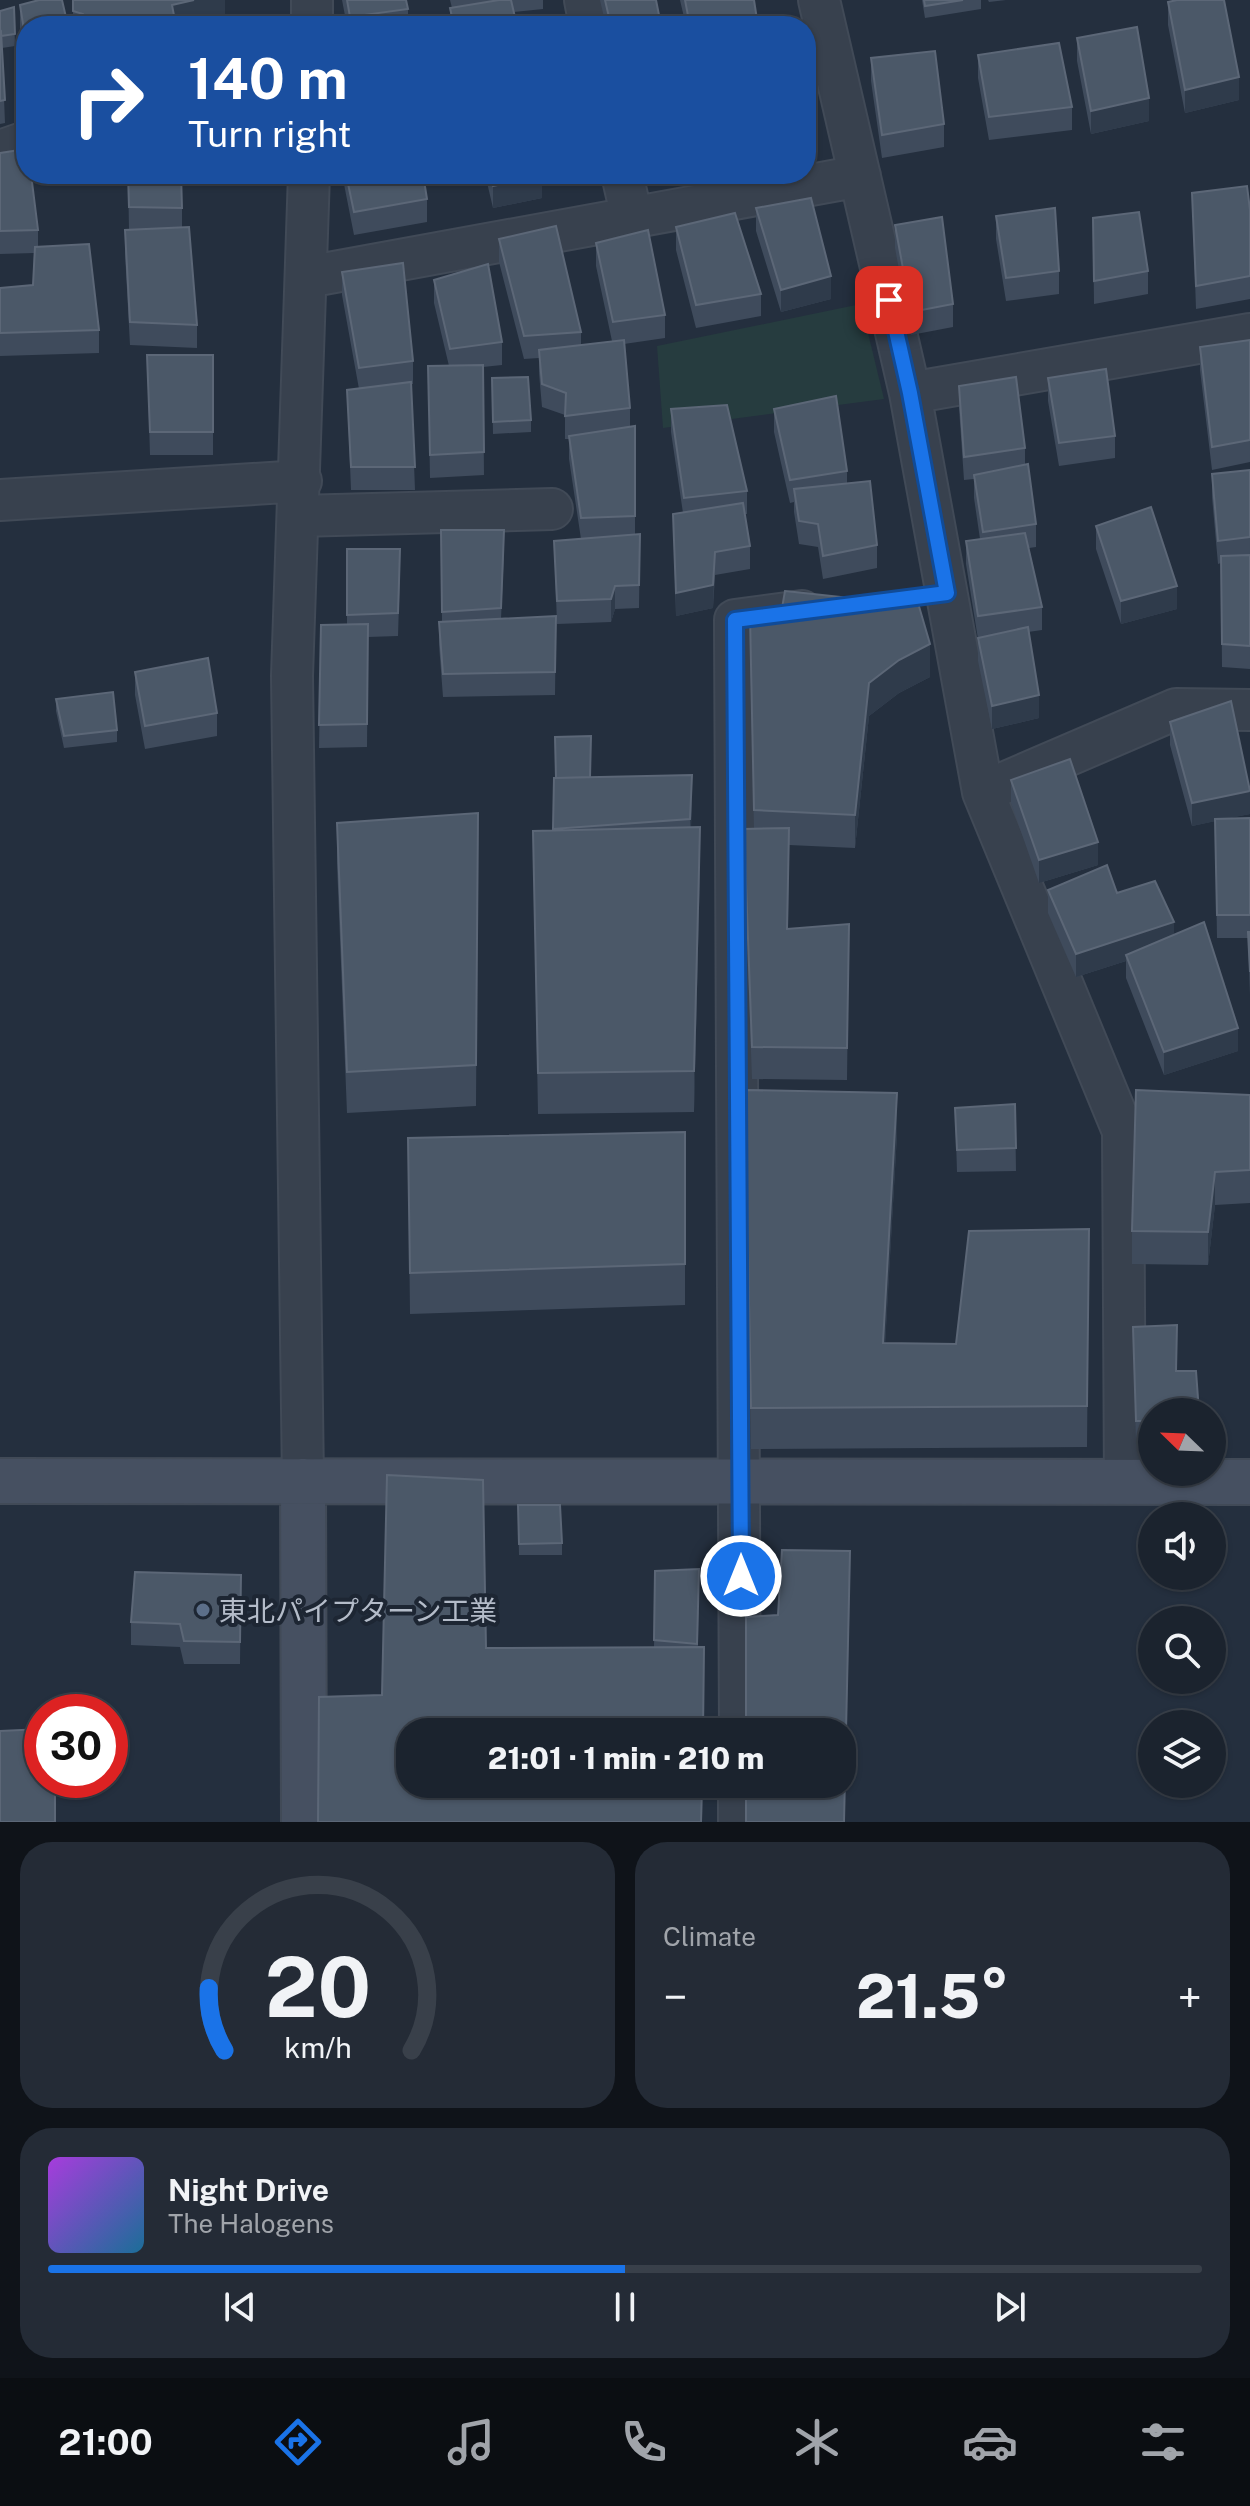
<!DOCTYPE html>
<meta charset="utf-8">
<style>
:root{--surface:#1b232e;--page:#242b36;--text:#f1f3f6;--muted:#a0a4aa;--line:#39404a;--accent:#1a73e8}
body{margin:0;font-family:"Public Sans","Noto Sans JP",sans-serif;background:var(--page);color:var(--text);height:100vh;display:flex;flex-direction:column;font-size:30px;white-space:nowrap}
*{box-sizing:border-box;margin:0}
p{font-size:26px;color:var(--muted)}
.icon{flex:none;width:44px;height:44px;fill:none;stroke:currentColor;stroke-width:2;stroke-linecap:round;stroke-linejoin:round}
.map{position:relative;height:1822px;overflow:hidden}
.side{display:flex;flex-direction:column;gap:20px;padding:20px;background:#0f1319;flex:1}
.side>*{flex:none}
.hud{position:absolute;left:16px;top:16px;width:800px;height:168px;border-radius:32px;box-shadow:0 2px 6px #0004,0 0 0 2px var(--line);background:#1a4fa0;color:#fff;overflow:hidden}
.needle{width:52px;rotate:293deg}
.buttons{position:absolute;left:1138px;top:1398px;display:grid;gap:16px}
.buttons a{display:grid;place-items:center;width:88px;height:88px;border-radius:50%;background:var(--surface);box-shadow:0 2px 6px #0004,0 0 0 2px var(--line);font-size:40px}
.speed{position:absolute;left:24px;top:1694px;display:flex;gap:16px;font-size:40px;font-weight:700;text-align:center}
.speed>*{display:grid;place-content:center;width:104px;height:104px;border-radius:50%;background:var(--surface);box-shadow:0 2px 6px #0004,0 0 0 2px var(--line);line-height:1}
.speed .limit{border:12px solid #d22;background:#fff;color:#111}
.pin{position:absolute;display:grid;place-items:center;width:68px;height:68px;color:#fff;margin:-34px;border-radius:16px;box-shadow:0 4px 12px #0006}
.me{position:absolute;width:88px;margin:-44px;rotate:0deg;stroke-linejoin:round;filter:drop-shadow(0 0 6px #0008)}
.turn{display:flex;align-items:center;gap:28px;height:168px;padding:0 40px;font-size:36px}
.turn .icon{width:104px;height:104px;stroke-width:2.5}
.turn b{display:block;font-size:56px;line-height:68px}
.big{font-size:60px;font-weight:800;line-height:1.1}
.side .card{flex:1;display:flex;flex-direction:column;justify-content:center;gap:12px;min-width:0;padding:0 28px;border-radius:32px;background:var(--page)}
.side .dial{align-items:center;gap:0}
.dial svg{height:208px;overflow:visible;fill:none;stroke:var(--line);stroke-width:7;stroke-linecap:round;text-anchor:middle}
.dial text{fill:var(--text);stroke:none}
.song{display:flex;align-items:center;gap:24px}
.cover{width:96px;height:96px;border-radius:12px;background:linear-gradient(135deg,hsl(280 70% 55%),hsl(200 70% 35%))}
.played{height:8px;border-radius:4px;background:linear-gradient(90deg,var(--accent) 50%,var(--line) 50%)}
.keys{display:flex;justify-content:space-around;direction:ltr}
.heat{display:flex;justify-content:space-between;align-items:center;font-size:44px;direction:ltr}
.side .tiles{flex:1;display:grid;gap:20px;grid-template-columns:1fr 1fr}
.card:last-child{grid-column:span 2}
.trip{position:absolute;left:396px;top:1718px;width:460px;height:80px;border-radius:32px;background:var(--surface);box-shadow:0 2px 6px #0004,0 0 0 2px var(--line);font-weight:800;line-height:80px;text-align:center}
.tabs{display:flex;height:128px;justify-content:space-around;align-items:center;background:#0b0e12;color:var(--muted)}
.tabs .icon{width:56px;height:56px}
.tabs .current{color:var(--accent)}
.tabs b{font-size:36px;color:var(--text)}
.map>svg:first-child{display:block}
</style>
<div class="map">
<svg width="1250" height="1822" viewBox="0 0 1250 1822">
<rect width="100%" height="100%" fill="#242f3e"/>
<!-- green -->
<path fill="#263c3f" d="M861 304 884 399 663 428 657 346Z"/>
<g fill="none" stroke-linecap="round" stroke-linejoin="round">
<!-- street casing -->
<g stroke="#414a57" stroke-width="44">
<path id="street" d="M585 0 590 26
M819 0 910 393 983 792 1123 1131 1125 1483
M312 26V0
M0 151 26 142
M622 174 632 218
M307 277 860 176
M910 393 1250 334
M0 500 301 481
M299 516 552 509
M983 792 1176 709 1250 710
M303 1481 292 676 309 174
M740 1732 735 620 802 611
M739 1822V1784"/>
</g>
<!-- secondary casing -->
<g stroke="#414a57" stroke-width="48">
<path id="secondary" d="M0 1481 1250 1482
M303 1481 304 1822"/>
</g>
<!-- street -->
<use href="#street" stroke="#38414e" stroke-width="40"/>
<!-- secondary -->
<use href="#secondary" stroke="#465061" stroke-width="44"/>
</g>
<!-- wall -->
<path fill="#3f4b5c" d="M73 0H225V15L181 26H73Z
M342 0H406L408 9V26H347Z
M450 0H543V9L514 12 517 26H450V8H452Z
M600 0H656L661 26H606Z
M680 0H754L758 26H686Z
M922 0H981V9L925 18Z
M988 0H1006L989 2Z
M1168 2 1239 100 1185 113 1168 25Z
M20 5 26 26V66L20 28Z
M14 7 15 46 2 48 5 123 0 124V11Z
M1077 38 1149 121 1091 134 1077 61Z
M978 55 1072 107V130L989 140 978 78Z
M871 58 944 124V147L882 158 871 81Z
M0 153 38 230V247L99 330V353L0 356V288L33 285 34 253 0 254Z
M128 174 182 208V227L197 325V348L130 345 125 253V230H129Z
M342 174H423L427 199V222L354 235Z
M485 174H542V198L493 208Z
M1192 193 1250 210V299L1196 309Z
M756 208 831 299 781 312 756 231Z
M996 216 1059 271V294L1006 301 996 239Z
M1093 218 1148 271V294L1094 304Z
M895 225 953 304V327L911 335 895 248Z
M676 227 761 294V316L696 328 676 250Z
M499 239 581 332V345L612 341 596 266V243L665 315V338L624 344 630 408V427L635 426V535L640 534 639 608 615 609 611 622 557 624 554 541 581 539 569 459V439H565V415L542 407 539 373V358L524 359 499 262Z
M342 272 413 361V384H411L415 490H351L347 390 359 389 342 295Z
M434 280 502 342V365L483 367 484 475 430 478 428 366H449L434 303Z
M1250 340V462L1212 470 1200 370V347Z
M147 355H213V455H150Z
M492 378 531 420V432L493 434Z
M1048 378 1115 436V458L1059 466 1048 401Z
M959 386 1025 448V464L1036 524V547L1029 548 1042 607V630L1028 632 1039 718 992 729 978 661V639L966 564V541L980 539 974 498V479L964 480 959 408Z
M671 409 747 491V514H745L750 546V569L715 575 713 608 676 616 673 514 683 513 671 432Z
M774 409 847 471V483L877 545V568L823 579 818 547 799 544 794 512V502L790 503 774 432Z
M1250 470V669L1222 667 1221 563 1218 564 1212 497V474Z
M1096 526 1177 609 1121 624 1096 549Z
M441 530 504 553 501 619 556 616 555 695 443 697 439 645V622H442Z
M347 549 400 572 398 636 368 637 367 747 319 748 321 625 347 624Z
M750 649 930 677 899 693 869 716 855 848 789 845 788 929 849 924 847 1080 752 1079 744 861V829H754Z
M135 672 217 713V736L145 749 135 695Z
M56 699 117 730V742L64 748 56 711Z
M1170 722 1250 814 1228 818H1250V995L1248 938H1217L1215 821 1192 826 1170 745Z
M591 777 692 798 691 828 700 868 694 1112 538 1114 533 831 553 830Z
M1011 780 1098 865 1039 883 1011 803Z
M478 813 476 1106 347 1113 337 864V823Z
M1048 890 1174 935 1238 1051 1164 1075 1126 978V961L1076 977 1048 913Z
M745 1090 897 1134 885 1343 956 1344 1089 1229 1087 1447 751 1449Z
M1250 1095V1203L1215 1205 1208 1265 1132 1264V1231Z
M1015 1104 1016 1171 957 1172 955 1108Z
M685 1132V1305L410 1314 408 1138Z
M1133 1327 1177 1348 1152 1412V1444H1136Z
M518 1505 562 1543V1555H519Z
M699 1569 698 1647 704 1688 702 1822H318L382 1695 486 1648 654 1647 655 1571Z
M241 1575 240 1664H184L180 1647 131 1645V1622Z"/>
<!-- shaded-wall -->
<path fill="#2f3b4b" d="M194 0H225V15L181 26H172V5Z
M1239 77V100L1185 113V90Z
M1149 98V121L1091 134V111Z
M542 175V198L493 208V186Z
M831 276V299L781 312V290Z
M715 552 713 608 676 616V593Z
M615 586V609L611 622V599Z
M1177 586V609L1121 624V601Z
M930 644V677L899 693 869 716 855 848V815L869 683 899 660Z
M1039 695V718L992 729V706Z
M692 775V798L690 842V819Z
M1250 791V814L1192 826V803Z
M700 827V868L694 1112V1071Z
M1098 842V865L1039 883V860Z
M1174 922V945L1126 955V961L1076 977V954Z
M1238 1028V1051L1164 1075V1052Z
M897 1093V1134L883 1384V1343Z
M1215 1172V1205L1208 1265V1232Z
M850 1551V1592L844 1822Z"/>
<!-- building -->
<path fill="#4b5868" stroke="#5c6777" stroke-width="2" d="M39 0H62L68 26H26V43L20 5Z
M73 0H194L172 5 176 26H87L83 14 73 11Z
M347 0H406L408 9 350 17Z
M499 0H511L517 26H454L450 8Z
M605 0H656L661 25 654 26H611Z
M685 0H754L758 26H690Z
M924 0H963L925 6Z
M1177 0H1224L1239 77 1185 90 1168 2Z
M14 7 15 34 1 36V32L0 33V11Z
M1137 27 1149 98 1091 111 1077 38Z
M1 32 5 100 0 101V33Z
M1059 43 1072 107 989 117 978 55Z
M935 51 944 124 882 135 871 58Z
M26 149V174H31L38 230 0 231V153Z
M128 174H181L182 208 129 207Z
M346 174H423L427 199 354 212Z
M490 174H542V175L493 186Z
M1247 186 1250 210V276L1196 286 1192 193Z
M811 198 831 276 781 290 756 208Z
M1055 208 1059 271 1006 278 996 216Z
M1139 212 1148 271 1094 281 1093 218Z
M735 213 761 294 696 305 676 227Z
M942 217 953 304 911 312 895 225Z
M556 226 581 332 524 336 499 239Z
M189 227 197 325 130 322 125 230Z
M648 230 665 315 613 322 596 243Z
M89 244 99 330 0 333V288L33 285 35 247Z
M403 263 413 361 359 368 342 272Z
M488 264 502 342 450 349 434 280Z
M624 340 630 408 565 416 566 393 542 384 539 350Z
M1250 340V440L1212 447 1200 347Z
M147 355H213V432H150Z
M483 365 484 452 430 455 428 366Z
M1106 369 1115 436 1059 443 1048 378Z
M528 377 531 420 493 422 492 378Z
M1016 377 1025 448 964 457 959 386Z
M411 382 415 467H351L347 390Z
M836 396 847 471 790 480 774 409Z
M727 405 747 491 684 498 671 409Z
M635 426V516L581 518 569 436Z
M1028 464 1036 524 983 532 974 475Z
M1250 470V537L1218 541 1212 474Z
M870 481 877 545 823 556 818 524 799 521 794 489Z
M743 503 750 546 715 552 713 585 676 593 673 514Z
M1151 507 1177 586 1121 601 1096 526Z
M441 530H504L501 608 442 612Z
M1025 533 1042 607 978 616 966 541Z
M640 534 639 585 615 586 611 599 557 601 554 541Z
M347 549H400L398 613 347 615Z
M1250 555V646L1222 644 1221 556Z
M785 591 878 601 916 596 930 644 899 660 869 683 855 815 754 810 750 616 781 614Z
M556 616 555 672 443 674 439 622Z
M368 624 367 724 319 725 321 625Z
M1028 627 1039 695 992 706 978 638Z
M208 658 217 713 145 726 135 672Z
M113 692 117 730 64 736 56 699Z
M1231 701 1250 791 1192 803 1170 722Z
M591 736 590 777 556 778 555 737Z
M1070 759 1098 842 1039 860 1011 780Z
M692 775 690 819 553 829 554 778Z
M478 813 476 1065 347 1072 337 823Z
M1250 818V915H1217L1215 819Z
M700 827 694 1071 538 1073 533 831Z
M789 828 787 929 849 924 847 1048 752 1047 744 829Z
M1107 865 1117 893 1155 881 1174 922 1076 954 1048 890Z
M1204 922 1238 1028 1164 1052 1126 955Z
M1248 932H1250V972Z
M745 1090 897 1093 883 1343 956 1344 969 1231 1089 1229 1087 1406 751 1408Z
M1136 1090 1250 1095V1170L1215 1172 1208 1232 1132 1231Z
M1015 1104 1016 1148 957 1150 955 1108Z
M685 1132V1264L410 1273 408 1138Z
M1177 1325 1176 1371H1196L1199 1412H1152V1421H1136L1133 1327Z
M387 1475 483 1480 486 1648 704 1647 703 1732H410V1784H702L701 1822H318L319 1697 382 1695Z
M518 1505H560L562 1543 519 1544Z
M782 1550 850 1551 844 1822H746V1784H842V1732H746V1617L778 1615Z
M699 1569 697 1644 654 1640 655 1571Z
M135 1572 241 1575 240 1642 184 1641 180 1624 131 1622Z
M42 1729V1780H55V1822H0V1731Z"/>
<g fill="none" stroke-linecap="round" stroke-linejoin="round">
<!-- route casing -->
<g stroke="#114b97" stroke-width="20">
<path id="route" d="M741 1576 735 620 947 593 910 393 889 300"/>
</g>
<!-- route -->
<use href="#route" stroke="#1a73e8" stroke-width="14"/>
</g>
<!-- markers -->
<circle fill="#5c6f8a" stroke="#1d2633" stroke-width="3" cx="203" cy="1610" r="8"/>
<g text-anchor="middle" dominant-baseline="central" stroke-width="8" stroke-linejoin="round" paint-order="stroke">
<!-- poi labels -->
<g font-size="28" fill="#b4bcc9" stroke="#1d2633" text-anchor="start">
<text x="219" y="1610">東北パイプターン工業</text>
</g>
</g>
</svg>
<div class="buttons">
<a><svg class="needle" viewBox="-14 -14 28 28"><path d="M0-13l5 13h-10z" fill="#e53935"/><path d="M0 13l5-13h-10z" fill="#a0a4aa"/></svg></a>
<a><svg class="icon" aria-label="sound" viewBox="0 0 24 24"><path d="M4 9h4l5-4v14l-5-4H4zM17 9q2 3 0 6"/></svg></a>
<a><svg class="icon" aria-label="search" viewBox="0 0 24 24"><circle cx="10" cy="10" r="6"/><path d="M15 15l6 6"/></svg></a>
<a><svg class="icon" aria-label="layers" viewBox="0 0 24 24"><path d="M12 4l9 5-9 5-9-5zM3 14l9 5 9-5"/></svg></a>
</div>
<div class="speed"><div class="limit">30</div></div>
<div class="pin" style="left:889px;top:300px;background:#d93025"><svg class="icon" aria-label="arrive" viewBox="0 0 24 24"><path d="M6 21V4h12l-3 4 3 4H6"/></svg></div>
<svg class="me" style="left:741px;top:1576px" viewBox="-20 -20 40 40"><circle r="17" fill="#1a73e8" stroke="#fff" stroke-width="3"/><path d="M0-11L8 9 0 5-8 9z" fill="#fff"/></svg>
<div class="trip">21:01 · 1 min · 210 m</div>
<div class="hud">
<div class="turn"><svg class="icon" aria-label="right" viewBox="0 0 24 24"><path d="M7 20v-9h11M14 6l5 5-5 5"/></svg><div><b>140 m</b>Turn right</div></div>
</div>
</div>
<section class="side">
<div class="tiles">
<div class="card dial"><svg viewBox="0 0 100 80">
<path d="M14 69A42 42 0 1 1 86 69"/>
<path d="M14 69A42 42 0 0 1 8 45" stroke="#1a73e8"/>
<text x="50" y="56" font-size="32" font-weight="700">20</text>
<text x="50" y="72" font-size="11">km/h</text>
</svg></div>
<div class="card"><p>Climate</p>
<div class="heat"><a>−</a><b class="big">21.5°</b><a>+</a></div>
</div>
<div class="card">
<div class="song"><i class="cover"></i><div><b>Night Drive</b><p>The Halogens</p></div></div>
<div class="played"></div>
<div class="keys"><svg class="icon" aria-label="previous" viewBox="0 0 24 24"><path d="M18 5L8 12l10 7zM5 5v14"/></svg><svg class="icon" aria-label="pause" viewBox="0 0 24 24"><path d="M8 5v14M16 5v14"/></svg><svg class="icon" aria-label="next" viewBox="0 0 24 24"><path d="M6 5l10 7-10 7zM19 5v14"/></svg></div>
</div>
</div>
</section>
<nav class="tabs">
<b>21:00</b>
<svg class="icon current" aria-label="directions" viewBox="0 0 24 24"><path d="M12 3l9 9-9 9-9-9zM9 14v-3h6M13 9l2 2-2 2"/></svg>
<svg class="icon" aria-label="music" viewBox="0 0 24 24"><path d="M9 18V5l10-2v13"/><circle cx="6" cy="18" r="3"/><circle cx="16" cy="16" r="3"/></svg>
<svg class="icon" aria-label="phone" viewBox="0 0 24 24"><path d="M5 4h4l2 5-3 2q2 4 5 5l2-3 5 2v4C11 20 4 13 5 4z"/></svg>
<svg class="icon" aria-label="climate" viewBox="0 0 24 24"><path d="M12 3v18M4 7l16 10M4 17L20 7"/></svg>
<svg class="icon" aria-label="car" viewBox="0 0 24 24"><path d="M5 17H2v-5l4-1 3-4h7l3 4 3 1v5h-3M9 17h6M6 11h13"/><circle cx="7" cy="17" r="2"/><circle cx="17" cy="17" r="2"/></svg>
<svg class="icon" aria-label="filters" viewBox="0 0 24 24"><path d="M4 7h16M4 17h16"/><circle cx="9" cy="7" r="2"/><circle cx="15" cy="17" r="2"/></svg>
</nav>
